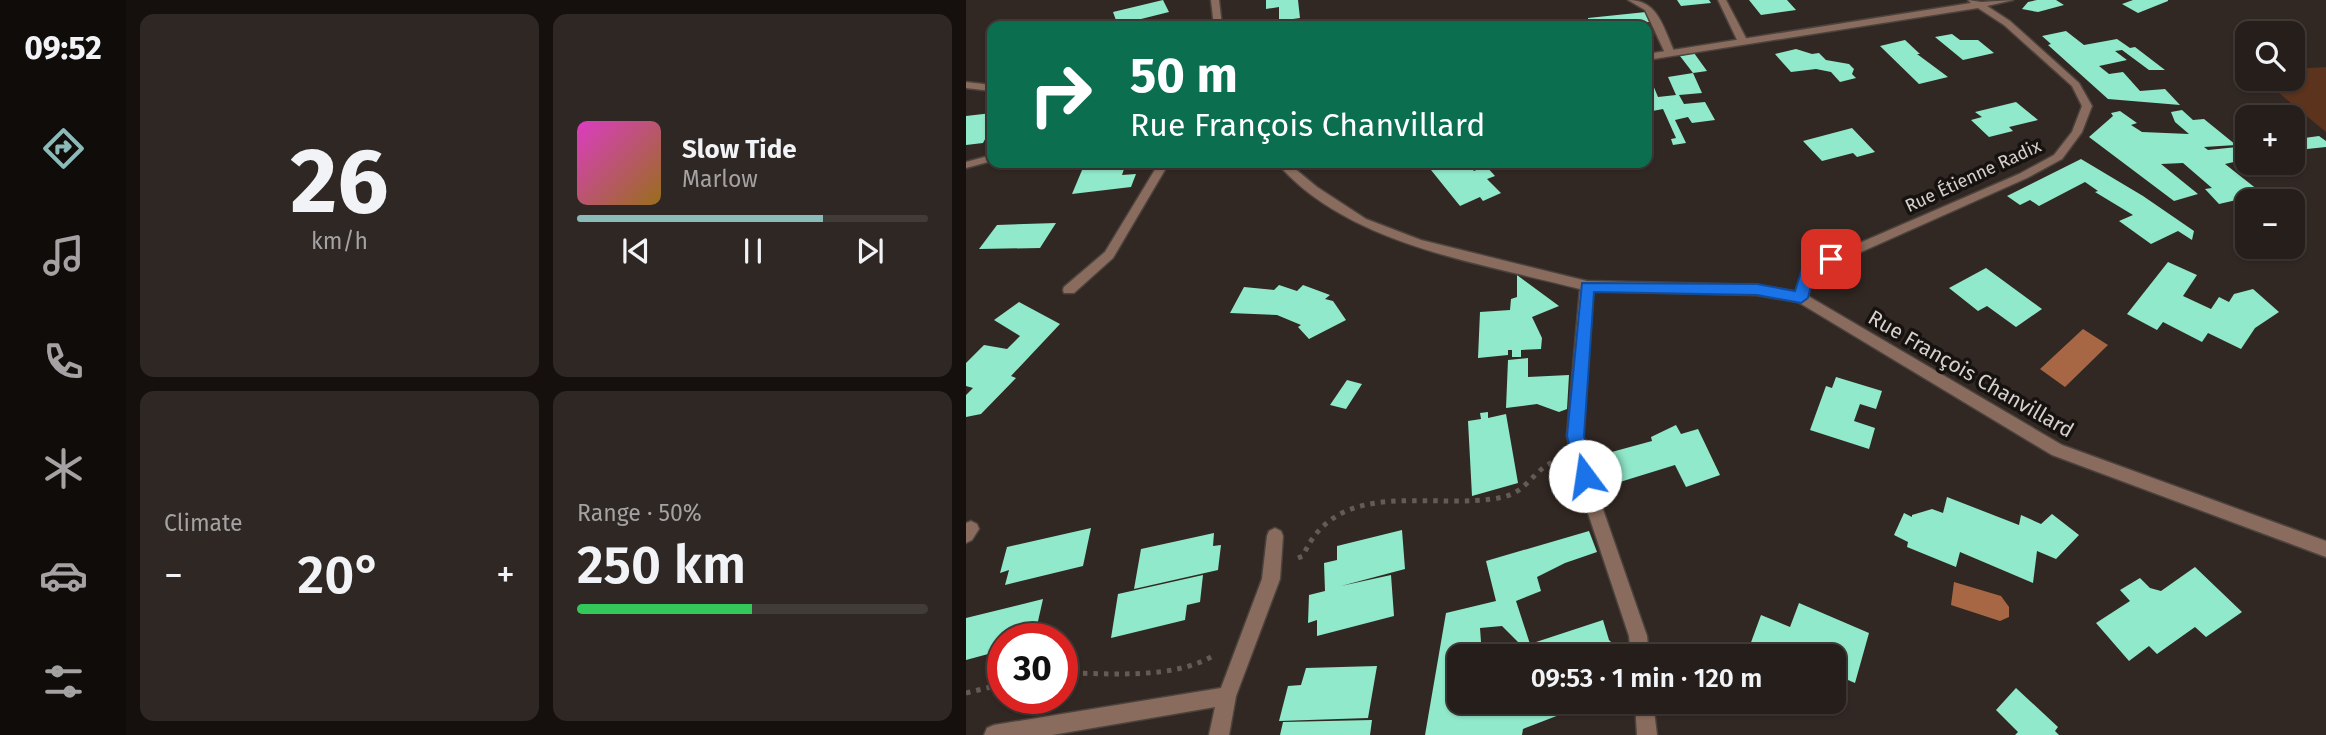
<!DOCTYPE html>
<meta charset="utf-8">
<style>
:root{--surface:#261e1a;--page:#2e2723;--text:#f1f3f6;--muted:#a4a2a2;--line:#423c39;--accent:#8bbbb9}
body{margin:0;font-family:"Fira Sans",sans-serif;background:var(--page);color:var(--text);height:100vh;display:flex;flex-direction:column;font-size:26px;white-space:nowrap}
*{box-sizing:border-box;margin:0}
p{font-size:23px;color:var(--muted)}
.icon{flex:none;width:38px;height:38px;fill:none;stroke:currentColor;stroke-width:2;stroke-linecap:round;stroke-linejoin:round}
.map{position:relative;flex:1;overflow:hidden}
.drawer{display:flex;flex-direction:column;gap:14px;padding:14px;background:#15100e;width:840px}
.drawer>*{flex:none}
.guide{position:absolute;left:21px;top:21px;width:665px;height:147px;border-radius:14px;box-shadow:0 2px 5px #0004,0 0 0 2px var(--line);background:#0b6e4f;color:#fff;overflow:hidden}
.tools{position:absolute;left:1269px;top:21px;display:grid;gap:14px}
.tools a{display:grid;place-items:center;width:70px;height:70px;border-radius:14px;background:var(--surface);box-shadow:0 2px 5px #0004,0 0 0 2px var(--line);font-size:35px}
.speed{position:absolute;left:21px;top:623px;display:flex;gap:14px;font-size:35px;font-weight:700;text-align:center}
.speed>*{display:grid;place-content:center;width:91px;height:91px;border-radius:50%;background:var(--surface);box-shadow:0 2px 5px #0004,0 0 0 2px var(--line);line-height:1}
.speed .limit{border:10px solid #d22;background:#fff;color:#111}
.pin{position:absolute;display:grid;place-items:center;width:60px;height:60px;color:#fff;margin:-30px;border-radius:14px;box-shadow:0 4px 10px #0006}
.me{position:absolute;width:77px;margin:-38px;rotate:346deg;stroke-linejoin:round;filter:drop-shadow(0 0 5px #0008)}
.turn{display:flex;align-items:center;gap:24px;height:147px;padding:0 28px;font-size:32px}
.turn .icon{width:91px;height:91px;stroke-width:2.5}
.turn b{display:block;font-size:49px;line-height:60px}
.big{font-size:52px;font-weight:600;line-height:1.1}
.drawer .widget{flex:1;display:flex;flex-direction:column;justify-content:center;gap:10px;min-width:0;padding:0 24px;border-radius:14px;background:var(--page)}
.drawer .dial{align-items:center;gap:0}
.dial b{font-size:91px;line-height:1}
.song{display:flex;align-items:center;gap:21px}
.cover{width:84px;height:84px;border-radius:10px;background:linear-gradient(135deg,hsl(310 70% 55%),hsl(40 70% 35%))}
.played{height:7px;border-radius:4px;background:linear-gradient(90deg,var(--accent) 70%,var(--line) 70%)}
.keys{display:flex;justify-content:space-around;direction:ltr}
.heat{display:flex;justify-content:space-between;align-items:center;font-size:38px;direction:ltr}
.charge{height:10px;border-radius:5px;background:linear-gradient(90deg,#34c759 50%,var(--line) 0)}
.drawer .tiles{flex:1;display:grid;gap:14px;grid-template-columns:repeat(2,1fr)}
.trip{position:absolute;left:481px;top:644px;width:399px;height:70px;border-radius:14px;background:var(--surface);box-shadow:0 2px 5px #0004,0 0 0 2px var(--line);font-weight:600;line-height:70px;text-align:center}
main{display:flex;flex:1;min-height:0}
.tab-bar{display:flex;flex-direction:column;width:126px;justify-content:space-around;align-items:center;background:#0f0c0a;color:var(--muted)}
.tab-bar .icon{width:49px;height:49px}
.tab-bar .on{color:var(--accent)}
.tab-bar b{font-size:32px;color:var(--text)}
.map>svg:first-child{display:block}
</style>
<main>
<nav class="tab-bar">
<b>09:52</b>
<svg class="icon on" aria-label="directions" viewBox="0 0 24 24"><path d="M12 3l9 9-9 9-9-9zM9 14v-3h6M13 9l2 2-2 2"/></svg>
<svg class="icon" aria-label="music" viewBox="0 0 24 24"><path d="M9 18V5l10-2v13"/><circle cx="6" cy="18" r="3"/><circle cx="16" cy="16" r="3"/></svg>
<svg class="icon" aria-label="phone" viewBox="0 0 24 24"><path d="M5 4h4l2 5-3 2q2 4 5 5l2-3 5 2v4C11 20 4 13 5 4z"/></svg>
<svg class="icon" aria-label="climate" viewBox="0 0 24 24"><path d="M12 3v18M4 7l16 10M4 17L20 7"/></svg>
<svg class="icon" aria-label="car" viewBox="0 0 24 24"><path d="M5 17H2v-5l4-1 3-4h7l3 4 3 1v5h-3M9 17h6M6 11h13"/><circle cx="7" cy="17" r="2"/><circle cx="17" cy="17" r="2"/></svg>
<svg class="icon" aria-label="filters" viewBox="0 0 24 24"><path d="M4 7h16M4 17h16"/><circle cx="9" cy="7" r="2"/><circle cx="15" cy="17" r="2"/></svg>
</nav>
<section class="drawer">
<div class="tiles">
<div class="widget dial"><b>26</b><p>km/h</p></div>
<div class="widget">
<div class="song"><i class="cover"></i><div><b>Slow Tide</b><p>Marlow</p></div></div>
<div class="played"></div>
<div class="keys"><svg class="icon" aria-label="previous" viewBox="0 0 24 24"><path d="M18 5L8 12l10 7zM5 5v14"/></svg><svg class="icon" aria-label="pause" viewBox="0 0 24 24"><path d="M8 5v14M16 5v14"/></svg><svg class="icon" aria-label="next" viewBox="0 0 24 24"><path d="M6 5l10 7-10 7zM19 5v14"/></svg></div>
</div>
<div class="widget"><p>Climate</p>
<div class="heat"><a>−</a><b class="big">20°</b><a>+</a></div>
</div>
<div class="widget"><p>Range · 50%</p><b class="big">250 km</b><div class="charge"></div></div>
</div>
</section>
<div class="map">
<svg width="1360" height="735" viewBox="0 0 1360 735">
<rect width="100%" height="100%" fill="#322823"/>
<!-- green -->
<path fill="#5c331c" d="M1360 67V132L1296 79H1326L1327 69Z"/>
<!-- water -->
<path fill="#a76744" d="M1117 329 1142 345 1099 387 1074 369Z
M988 582 1035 596 1043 607V617L1034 621 985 605Z"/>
<!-- building -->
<path fill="#90e9ca" d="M197 0 203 12 175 19 176 24 152 26 147 12Z
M300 0H332L334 18 313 21V7L300 9Z
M711 0H743L745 3 715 6Z
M783 0H821L830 10 795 15Z
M1071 0H1090L1098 5 1072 12 1056 9 1062 2Z
M1167 0H1202V1L1172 13 1156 4Z
M680 12 684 22 623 26 622 18Z
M1100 31 1118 45 1151 39 1164 48 1169 47 1199 70H1183L1156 50 1149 51 1161 60 1133 66 1143 74 1157 72 1174 91 1199 89 1214 105 1142 99 1082 45 1085 44 1076 36Z
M986 34 994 40H1012L1028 53 997 60 969 37Z
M939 40 954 54H951L982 77 953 84 914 46Z
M830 49 846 54 853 53 860 60 883 64 888 69 886 74 890 78 874 82 865 72 850 69 825 72 809 54Z
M728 53 741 71 727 73 714 56Z
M727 73 736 93 713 95 718 104 739 102 749 120 726 123 722 117 709 120 720 143 707 145 705 139 710 138 697 109 681 112V86L687 85 692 97 710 95 702 77Z
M1050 102 1072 120 1043 127 1047 131 1023 137 1005 120 1016 117 1009 112Z
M1216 110 1227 120 1238 119 1270 145 1238 147 1242 150 1281 146V159L1259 164 1306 201H1282L1279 198 1253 204 1239 189 1246 188 1217 163 1195 164 1232 194 1208 201 1123 137 1147 116 1145 113 1154 111 1171 123 1165 125 1176 132 1223 134 1209 122 1205 112Z
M26 113V126L17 143 0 145V116Z
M886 128 909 152 891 157 887 153 856 161 837 141Z
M1353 136 1360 141V147L1341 149 1331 139Z
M1115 159 1177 196 1228 231 1226 240 1212 231 1185 244 1153 221 1167 215 1129 192 1132 191 1119 182 1073 206 1064 200 1054 205 1041 196Z
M119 163H173V164L159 166 156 175 170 174 165 187 106 194Z
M484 163H501L508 171 520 166 529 176 521 179 535 193 517 201 514 197 494 206 465 170Z
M90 223 74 248 13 249 31 225Z
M1202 262 1231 275 1217 296 1245 309 1253 297 1263 302 1268 294 1287 289 1313 312 1289 328 1275 349 1242 333 1236 342 1197 322 1191 330 1161 314Z
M1020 268 1076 309 1050 327 1021 306 1012 311 983 288Z
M551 275 593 306 566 317 576 338 575 349 555 350V357H546V350H542V355L512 358 514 312 544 310 545 299 551 297Z
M313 285 331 291 337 285 364 295 359 299 367 301 380 320 343 339 332 327 335 325 311 315 264 313 278 287 308 290Z
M53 302 94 324 45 376 50 378 15 414 0 417V395L7 388 0 386V363L18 345 41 349 54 336 28 320Z
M562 358V377L603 375 601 409 593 412 571 404 540 408 542 360Z
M870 377 916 391 910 409 894 404 888 421 909 428 903 449 844 430 860 386 866 388Z
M381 380 396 384 380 409 364 405Z
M522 412V418L540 414 552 483 506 496 502 421 515 419 514 413Z
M710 425 715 434 732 429 754 475 720 487 709 465 641 486 631 456 686 441 685 437Z
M981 497 1053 525 1055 515 1075 524 1086 514 1113 535 1090 559 1071 551 1067 583 994 552 990 567 941 547 942 542 928 535 938 513 946 517V515L966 509 977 513Z
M125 528 117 566 39 585 43 570 34 573 41 547Z
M436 530 439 569 375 586 425 575 428 616 351 636V620L342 623 343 595 359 591 358 563 371 560V546Z
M623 531 631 552 599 563 571 577 575 591 550 601 564 644 637 620 643 640 660 656H558L556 646 536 626 514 628 516 656H494V702H627L557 729 556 735H459L480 613 530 601 520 561Z
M248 533 247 546 255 545 252 570 168 589 175 549Z
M1229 567 1276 612 1240 637 1229 627 1191 654 1183 646 1163 661 1130 623 1164 601 1154 590 1174 578 1184 588 1195 591Z
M237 575 234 602 221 605 219 620 145 638 152 594Z
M77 599 68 639H37V650L0 660V618Z
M833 603 903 633 889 683 868 674V656H780L795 615 824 627Z
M411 666 402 718 313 721 322 686 335 685 340 668Z
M1050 688 1092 727 1089 731 1093 735H1049L1052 732 1030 710Z
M406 720 404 735H314L317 722Z"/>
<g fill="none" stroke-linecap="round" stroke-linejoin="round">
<!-- lane casing -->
<g stroke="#4c433e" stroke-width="3">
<path id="lane" d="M662 0C693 0 697 28 709 53L707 55 699 53 679 10Z
M752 0H760L782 42 780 44 772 42Z
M193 163H203L147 258 108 293H98L97 290 98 287 139 252Z"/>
</g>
<!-- street casing -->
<g stroke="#4c433e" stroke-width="3">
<path id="street" d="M245 0H253L256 26H248Z
M1002 0 1015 2 1047 0 1021 6 1044 21 1113 83 1126 106 1116 132 1096 159 1061 178 848 273 842 296 1096 445 1360 541V557L1086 455 832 302 791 295 627 291 617 436 633 498 681 636 683 656H665L663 636 617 498 601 436 614 289C515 263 381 245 311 163H322L351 187 400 219 455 240 621 281 791 285 830 292 838 267 1053 174 1088 155 1106 132 1116 106 1106 86 1038 25 1012 8 681 60V54L1005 3Z
M0 82 26 85V91L0 88Z
M26 155V161L0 168V162Z
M5 521 11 524 13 529 6 540 0 543V523Z
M309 528 315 531 317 536 314 579 270 696 263 735H243L249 707 86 735H18L21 728 28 725 255 688 296 579 301 536 303 531Z
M669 702H687L691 735H671Z"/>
</g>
<!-- path -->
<path stroke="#645b57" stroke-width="5" stroke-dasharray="4.5 6" stroke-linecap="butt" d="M332 558 337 556C372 474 470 512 537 497 561 492 568 469 589 461
M96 673C143 673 205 680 247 656
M0 693 37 684"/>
<!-- lane -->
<use href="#lane" fill="#896c5d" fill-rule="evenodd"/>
<!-- street -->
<use href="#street" fill="#896c5d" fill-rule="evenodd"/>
</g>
<!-- route -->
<path fill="#1a73e8" stroke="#114b97" stroke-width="2" d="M865 254 870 256V263L848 273 842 298 835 303 791 295 628 292 618 436 628 476 626 482 619 484 613 482 601 436 616 283 791 284 829 291 837 266Z"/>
<g text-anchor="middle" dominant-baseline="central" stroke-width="7" stroke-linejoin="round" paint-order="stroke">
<!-- far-street labels -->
<g font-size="18" fill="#d6d0cd" stroke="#161210">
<text transform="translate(1007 176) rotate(-25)">Rue Étienne Radix</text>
</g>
<!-- street labels -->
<g font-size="21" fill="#d6d0cd" stroke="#161210">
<text transform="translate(1005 374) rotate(30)">Rue François Chanvillard</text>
</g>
</g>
</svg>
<div class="tools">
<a><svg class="icon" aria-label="search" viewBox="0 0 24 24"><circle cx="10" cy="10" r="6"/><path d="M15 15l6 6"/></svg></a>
<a>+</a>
<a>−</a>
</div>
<div class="speed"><div class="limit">30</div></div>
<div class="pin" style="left:865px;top:259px;background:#d93025"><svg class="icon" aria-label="arrive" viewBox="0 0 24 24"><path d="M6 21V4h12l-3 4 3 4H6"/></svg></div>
<svg class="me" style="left:619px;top:476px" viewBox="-20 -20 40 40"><circle r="19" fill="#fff"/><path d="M0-13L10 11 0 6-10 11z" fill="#1a73e8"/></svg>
<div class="trip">09:53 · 1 min · 120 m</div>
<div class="guide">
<div class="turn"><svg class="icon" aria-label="right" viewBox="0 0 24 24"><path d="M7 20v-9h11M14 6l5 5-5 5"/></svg><div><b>50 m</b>Rue François Chanvillard</div></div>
</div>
</div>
</main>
